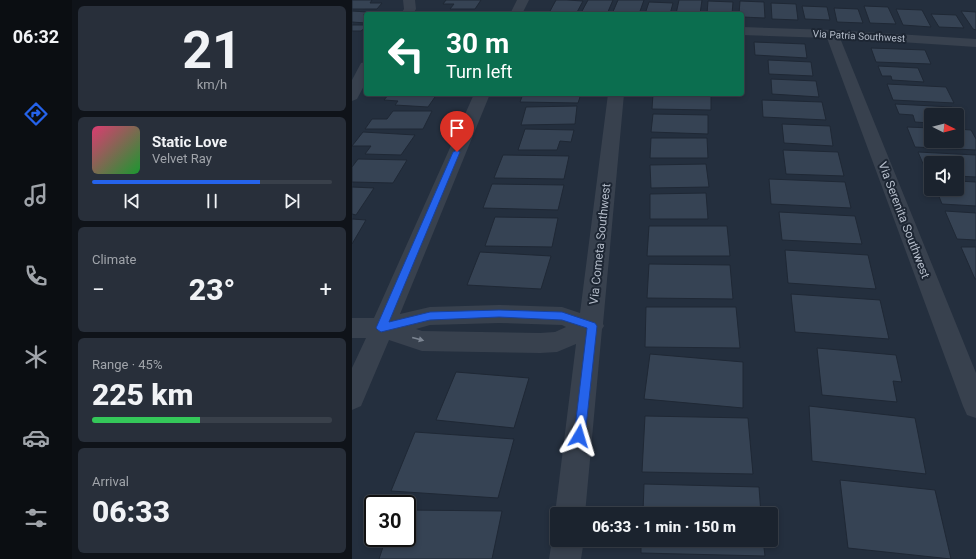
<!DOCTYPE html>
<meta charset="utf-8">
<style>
:root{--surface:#1b232e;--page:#282f3a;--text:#f1f3f6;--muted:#a0a4aa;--line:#39404a;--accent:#2563eb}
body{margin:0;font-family:Roboto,sans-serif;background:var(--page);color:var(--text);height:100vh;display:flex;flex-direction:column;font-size:15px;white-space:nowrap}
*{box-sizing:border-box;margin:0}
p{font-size:13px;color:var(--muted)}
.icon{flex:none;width:22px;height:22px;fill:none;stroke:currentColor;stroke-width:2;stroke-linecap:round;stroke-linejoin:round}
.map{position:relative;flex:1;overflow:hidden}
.drawer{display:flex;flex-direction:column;gap:6px;padding:6px;background:#0f1319;width:280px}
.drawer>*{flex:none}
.banner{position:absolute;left:12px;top:12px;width:380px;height:84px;border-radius:4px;box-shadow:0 2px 6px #0003,0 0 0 1px var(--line);background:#0b6e4f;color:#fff;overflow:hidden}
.needle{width:26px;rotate:96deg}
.tools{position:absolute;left:572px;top:108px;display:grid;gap:8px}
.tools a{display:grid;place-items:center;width:40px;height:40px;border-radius:4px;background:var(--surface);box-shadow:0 2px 6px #0003,0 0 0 1px var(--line);font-size:20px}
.speed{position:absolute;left:12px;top:495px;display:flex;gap:8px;font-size:20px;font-weight:700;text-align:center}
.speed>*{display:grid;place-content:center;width:52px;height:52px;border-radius:50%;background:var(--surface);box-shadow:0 2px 6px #0003,0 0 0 1px var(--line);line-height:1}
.speed .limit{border:2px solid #111;border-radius:6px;background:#fff;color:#111}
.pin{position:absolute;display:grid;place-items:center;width:34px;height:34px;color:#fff;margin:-41px -17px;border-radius:50% 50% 50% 0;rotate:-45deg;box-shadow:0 0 4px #0007}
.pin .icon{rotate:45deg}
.me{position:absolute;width:44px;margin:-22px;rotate:7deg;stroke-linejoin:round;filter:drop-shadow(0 0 3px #0008)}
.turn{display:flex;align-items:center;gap:14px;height:84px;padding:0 16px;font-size:18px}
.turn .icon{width:52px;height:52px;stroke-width:2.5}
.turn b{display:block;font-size:28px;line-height:34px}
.big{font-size:30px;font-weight:800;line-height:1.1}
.drawer .tile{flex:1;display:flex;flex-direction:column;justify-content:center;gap:6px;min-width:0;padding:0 14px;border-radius:6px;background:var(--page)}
.drawer .dial{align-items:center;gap:0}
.dial b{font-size:52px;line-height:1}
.song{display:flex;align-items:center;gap:12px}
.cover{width:48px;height:48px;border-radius:6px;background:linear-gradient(135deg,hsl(340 70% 55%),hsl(130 70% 35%))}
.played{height:4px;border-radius:2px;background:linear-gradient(90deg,var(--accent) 70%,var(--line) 70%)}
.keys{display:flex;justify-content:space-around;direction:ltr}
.heat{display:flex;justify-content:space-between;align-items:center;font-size:22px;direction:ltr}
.charge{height:6px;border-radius:3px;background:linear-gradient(90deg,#34c759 45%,var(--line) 0)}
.trip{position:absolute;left:198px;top:507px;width:228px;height:40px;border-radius:4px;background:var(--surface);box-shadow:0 2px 6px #0003,0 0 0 1px var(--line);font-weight:800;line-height:40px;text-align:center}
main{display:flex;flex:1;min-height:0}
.tab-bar{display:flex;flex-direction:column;width:72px;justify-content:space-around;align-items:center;background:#0b0e12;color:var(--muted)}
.tab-bar .icon{width:28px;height:28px}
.tab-bar .on{color:var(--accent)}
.tab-bar b{font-size:18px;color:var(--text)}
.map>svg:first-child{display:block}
</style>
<main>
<nav class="tab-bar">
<b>06:32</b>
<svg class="icon on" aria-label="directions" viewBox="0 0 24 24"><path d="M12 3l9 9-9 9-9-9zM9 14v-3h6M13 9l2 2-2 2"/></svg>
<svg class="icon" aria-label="music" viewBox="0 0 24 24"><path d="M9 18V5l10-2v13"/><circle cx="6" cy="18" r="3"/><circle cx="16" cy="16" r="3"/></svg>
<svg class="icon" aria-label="phone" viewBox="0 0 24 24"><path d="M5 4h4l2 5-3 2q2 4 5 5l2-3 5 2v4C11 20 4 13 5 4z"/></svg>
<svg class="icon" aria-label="climate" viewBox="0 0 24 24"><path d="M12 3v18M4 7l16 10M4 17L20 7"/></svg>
<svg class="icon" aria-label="car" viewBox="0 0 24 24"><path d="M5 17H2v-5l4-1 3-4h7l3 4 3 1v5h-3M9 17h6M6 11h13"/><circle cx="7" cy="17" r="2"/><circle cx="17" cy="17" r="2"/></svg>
<svg class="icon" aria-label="filters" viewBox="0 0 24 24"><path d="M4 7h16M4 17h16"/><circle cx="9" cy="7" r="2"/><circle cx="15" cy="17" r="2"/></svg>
</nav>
<section class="drawer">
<div class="tile dial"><b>21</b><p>km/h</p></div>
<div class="tile">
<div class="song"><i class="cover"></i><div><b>Static Love</b><p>Velvet Ray</p></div></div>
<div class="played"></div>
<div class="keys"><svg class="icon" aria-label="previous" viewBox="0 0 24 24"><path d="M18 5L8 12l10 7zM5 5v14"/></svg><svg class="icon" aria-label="pause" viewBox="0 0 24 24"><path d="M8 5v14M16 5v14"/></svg><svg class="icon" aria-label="next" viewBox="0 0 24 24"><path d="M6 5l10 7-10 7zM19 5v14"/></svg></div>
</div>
<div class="tile"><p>Climate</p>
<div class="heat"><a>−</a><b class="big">23°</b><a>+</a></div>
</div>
<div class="tile"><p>Range · 45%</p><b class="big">225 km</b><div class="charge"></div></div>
<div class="tile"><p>Arrival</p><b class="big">06:33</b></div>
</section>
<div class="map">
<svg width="624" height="559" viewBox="0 0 624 559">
<rect width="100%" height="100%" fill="#242f3e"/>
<!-- building -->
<path fill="#364354" stroke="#1f2835" d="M0 0H20L18 3H30L25 9H0Z
M94 0H129L123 9H98L102 4H91Z
M204 0H215L231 1 224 14 197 13Z
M236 0H261L255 14 229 13Z
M266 0H292L287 14H260Z
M327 0H350L348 14H324Z
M356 1 381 2 380 14H355Z
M388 1 412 2 413 18 390 17V14H387Z
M297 2 321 3 318 14H293Z
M419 3 444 4 446 20 420 19Z
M450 6 475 7 478 20 453 19Z
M512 6 536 7 544 24 518 23Z
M482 8 506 9 511 23 485 22Z
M544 9 570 10 579 27 551 25Z
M0 11 15 12 11 15H14V23L0 22Z
M609 11 624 12V30L621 29Z
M98 12H125L124 14H97Z
M579 14 604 15 612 28 587 27Z
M0 25H14V27L9 31H0Z
M402 42 453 44 455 58 403 55Z
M519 48 573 50 579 64 524 62Z
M416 60 459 62 461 76 417 74Z
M526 66 566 68 572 82 540 80 539 76H530Z
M419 79 464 81 467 97 420 94Z
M535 84 594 87 602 103 541 100Z
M37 94H85L76 107 43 105 46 101 32 100Z
M171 94H229L226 103 168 102Z
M301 94H359V110L300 109Z
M410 100 470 102 474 120 411 117Z
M543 104 600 107 603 115H579V123L563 122 561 115 547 114Z
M225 106 223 124 169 125 174 107Z
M41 111H80L71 129H13L20 119H35Z
M301 114 356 115V134L299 132Z
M430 124 478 126 481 146 432 143Z
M555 127 579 128V141H605V129L619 130 624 139V150L563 147Z
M173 129 222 130 219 142 208 141 205 150H166Z
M11 132 63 135 49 155 13 154 19 146H0Z
M299 138H355L356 158H298Z
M431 150 486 152 492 176 434 174Z
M566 152 624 155V177L605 176V163H579V167L572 166Z
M151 155 217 156 212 179 142 178Z
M6 159 55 160 41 183 0 182V167Z
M354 164 357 187 299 188 298 165Z
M417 179 493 182 499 208 419 204Z
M605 181 624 182V206L590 204 584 189H605Z
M140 184 212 185 206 210 131 208Z
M0 187 22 188 4 215 0 214Z
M354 193 356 219H298V194Z
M593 211 624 213V240L605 239Z
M427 212 503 216 510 244 430 240Z
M143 217 206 218 200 247 133 246Z
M0 219 14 220 0 244Z
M297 226H375L378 256H295Z
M609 247H624V279H623Z
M433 250 516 255 524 289 436 283Z
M128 252 199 256 189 289 115 285Z
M297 264 378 265 381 299 295 298Z
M439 294 528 300 537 339 443 332Z
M294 307H384L388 348 293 347Z
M465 348 544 355 550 382 541 381 545 402 470 395Z
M298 354 391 362V408L292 399Z
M104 372 177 378 162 428 84 420Z
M457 406 563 418 574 474 460 461Z
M293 416 396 418 401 474 290 472Z
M63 432 162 439 146 498 39 491Z
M488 480 583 490 599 559 496 548Z
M292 484 407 487 409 514H291Z
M55 510 150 511 140 559H27L34 538H55Z
M289 540H411L413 556 289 553Z"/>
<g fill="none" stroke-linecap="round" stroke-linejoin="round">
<!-- minor -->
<path fill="#38414e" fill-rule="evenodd" d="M51 0H63L64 9 61 14H49L52 9Z
M165 0H177L170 14H158Z
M390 27 480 30 624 39V47L488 38 624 373V418L615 415 611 406 475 38 390 35Z
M14 62V82L5 99 0 101V80L9 63Z
M122 94H138L48 314 78 307 147 305 210 307 228 313 256 94H272L251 324 252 326 250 329 233 514H205V520L203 514 224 344 205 352 188 353 70 351 37 340 9 406 0 410V368L14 338H0V318H22ZM147 323 210 325 214 327 203 332 188 333 70 331 64 329 78 325Z
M205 529V540H232L229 559H197L200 540Z"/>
</g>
<!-- one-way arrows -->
<defs><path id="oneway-solid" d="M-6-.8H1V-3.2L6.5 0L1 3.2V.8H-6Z"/></defs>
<use fill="#7c8592" href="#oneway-solid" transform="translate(66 339) rotate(15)"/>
<!-- route -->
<path fill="#2563eb" stroke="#184099" d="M105 150 108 152 37 322 78 312 147 310 210 312 243 323 245 326 233 436 231 440 227 441 223 440 222 436 235 328 210 320 147 317 78 320 29 332 26 330 24 328 101 152Z"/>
<g text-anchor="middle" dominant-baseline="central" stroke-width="4" stroke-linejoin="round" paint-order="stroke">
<!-- far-street labels -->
<g font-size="10" fill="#b4bcc9" stroke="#1d2633">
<text transform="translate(507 36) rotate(3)">Via Patria Southwest</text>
</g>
<!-- street labels -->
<g font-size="12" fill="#b4bcc9" stroke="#1d2633">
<text transform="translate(552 220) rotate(69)">Via Serenita Southwest</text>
<text transform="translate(248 244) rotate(-84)">Via Cometa Southwest</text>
</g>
</g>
</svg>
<div class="tools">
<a><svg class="needle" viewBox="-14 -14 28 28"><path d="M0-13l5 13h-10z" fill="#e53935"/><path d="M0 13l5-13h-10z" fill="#a0a4aa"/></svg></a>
<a><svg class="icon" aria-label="sound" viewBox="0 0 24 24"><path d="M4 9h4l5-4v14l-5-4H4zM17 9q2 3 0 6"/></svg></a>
</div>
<div class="speed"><div class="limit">30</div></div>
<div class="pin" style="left:105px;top:152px;background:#d93025"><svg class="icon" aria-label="arrive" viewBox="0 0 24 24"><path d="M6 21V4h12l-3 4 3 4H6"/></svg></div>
<svg class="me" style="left:227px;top:436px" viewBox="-20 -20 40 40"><path d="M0-17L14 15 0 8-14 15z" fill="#2563eb" stroke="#fff" stroke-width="4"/></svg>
<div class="trip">06:33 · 1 min · 150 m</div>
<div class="banner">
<div class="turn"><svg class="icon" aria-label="left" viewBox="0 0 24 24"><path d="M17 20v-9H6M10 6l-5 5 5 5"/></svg><div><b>30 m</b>Turn left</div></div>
</div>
</div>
</main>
